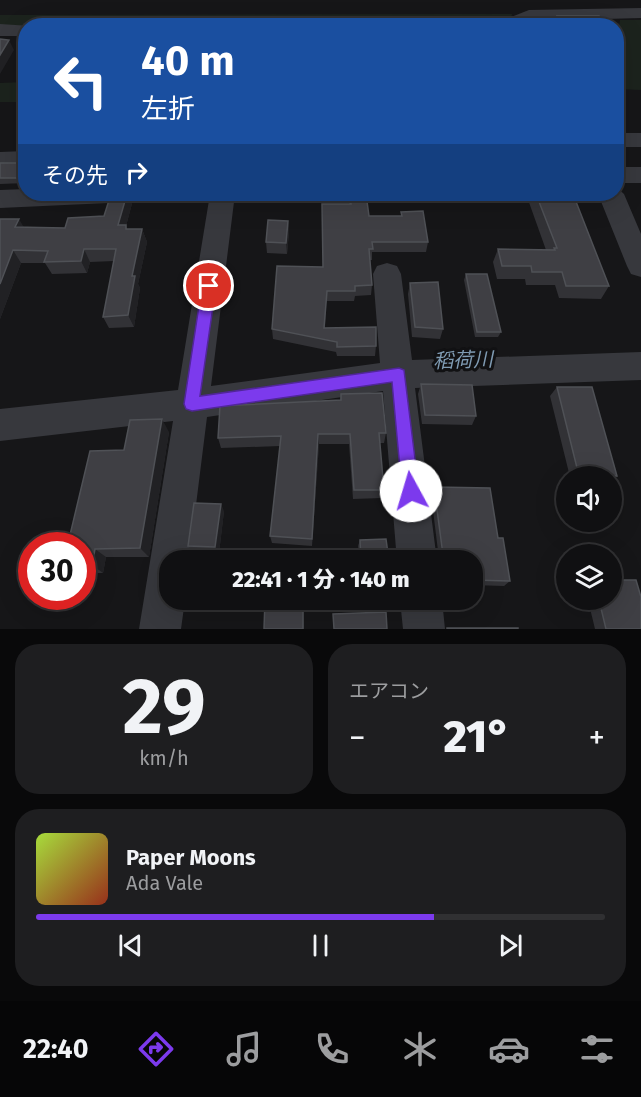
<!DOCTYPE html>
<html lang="ja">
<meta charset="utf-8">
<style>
:root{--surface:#101012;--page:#1e1e20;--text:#f1f3f6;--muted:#9c9d9f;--line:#303032;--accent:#7c3aed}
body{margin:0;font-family:"Fira Sans","Noto Sans JP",sans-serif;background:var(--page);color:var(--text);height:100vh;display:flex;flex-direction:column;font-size:22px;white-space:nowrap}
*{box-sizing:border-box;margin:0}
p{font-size:20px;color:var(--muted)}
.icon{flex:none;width:33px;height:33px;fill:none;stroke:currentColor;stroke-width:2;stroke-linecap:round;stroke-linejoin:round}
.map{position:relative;height:629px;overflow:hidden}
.panel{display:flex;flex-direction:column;gap:15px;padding:15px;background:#09090a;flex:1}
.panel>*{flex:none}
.top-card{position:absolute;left:18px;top:18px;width:606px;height:183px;border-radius:24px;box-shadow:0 6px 24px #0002,0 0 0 2px var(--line);background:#1a4fa0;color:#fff;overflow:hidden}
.buttons{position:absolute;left:556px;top:466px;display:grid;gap:12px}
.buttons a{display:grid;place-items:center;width:66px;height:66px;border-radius:50%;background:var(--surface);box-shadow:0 6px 24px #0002,0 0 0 2px var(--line);font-size:30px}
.speed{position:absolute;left:18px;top:532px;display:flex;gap:12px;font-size:30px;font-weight:700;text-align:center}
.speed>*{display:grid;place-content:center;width:78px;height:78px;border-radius:50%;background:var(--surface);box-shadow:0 6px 24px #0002,0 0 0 2px var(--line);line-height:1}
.speed .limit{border:9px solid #d22;background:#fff;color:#111}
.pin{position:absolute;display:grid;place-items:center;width:51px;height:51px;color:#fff;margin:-26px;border:3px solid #fff;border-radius:50%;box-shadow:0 2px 6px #0007}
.me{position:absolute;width:66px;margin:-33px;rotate:354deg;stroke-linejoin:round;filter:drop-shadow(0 0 4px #0008)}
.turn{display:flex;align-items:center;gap:21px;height:126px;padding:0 24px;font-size:27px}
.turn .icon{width:78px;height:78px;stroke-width:2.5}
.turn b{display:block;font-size:42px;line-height:51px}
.then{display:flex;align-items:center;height:57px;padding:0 24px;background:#0003;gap:12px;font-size:22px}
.big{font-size:45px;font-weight:800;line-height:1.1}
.panel .card{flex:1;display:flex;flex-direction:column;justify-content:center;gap:9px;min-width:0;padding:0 21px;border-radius:24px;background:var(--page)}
.panel .dial{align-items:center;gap:0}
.dial b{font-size:78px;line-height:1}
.song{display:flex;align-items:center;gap:18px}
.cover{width:72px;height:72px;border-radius:9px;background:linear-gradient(135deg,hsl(80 70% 55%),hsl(10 70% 35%))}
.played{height:6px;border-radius:3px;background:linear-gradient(90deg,var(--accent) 70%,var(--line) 70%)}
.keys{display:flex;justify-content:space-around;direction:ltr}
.heat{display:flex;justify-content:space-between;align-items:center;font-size:33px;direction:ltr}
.panel .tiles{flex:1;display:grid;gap:15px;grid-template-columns:1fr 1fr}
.card:last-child{grid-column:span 2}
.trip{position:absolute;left:159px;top:550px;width:324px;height:60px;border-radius:24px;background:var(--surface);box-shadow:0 6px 24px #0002,0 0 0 2px var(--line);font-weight:800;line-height:60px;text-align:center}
.tabs{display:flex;height:96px;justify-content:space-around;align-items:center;background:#060607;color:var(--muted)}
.tabs .icon{width:42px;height:42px}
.tabs .current{color:var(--accent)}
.tabs b{font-size:27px;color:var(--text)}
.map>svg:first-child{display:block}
</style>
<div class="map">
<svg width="641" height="629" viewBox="0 0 641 629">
<rect width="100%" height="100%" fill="#161618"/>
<!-- green -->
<path fill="#1c231d" d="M512 14 509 25 26 26 25 30H0V15Z
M620 20H641V90L617 89V42Z
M25 82V102H0V83Z"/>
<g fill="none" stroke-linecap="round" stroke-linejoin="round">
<!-- minor -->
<path fill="#37383d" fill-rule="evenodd" d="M641 8V18L532 21 523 26H158L160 22 167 20 252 17 506 19 529 10Z
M0 24 31 26H26V36H0Z
M616 133H641V147H616Z
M26 151V167L0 168V152Z
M616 167H641V183H616Z
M616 187 624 194 641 234V277L631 274 627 266 598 194H616Z
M26 189V194H121L117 200 108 203 0 208V190Z
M210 194H235L211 386 380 363 373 274 377 266 387 263 397 266 401 274 412 360 641 352V380L415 388 437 561H397L383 391 207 417 189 561H170V600H185L181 629H139L173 421 0 441V409L178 390Z
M400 600H442L445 629H403Z"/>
</g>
<!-- wall -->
<path fill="#323236" d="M557 16 604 26H554Z
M26 159V183L0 184V163H23Z
M111 194H133L134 196 126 226 127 229H142L147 242 138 284 140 288 134 327 109 328 103 317 114 261 90 262 87 273 52 274 45 263H21L0 319V219L24 227 65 228 104 216Z
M350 194 369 216H401V212L428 242 426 252H372V260H370L372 285 371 295 355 296 354 301H326L325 328 376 346 375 356H337L336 352 273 339 272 329 323 267 349 204Z
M526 194H573L609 286 601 299 559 298 555 285H526L525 279H497L493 262 498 249 546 250Z
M288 221 289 232 287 254 267 253 266 242Z
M466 274 501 332 498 337H475L464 280Z
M410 283 443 329 440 339 412 337 408 294Z
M421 384 476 416 472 425 422 424 418 394Z
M557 387 617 476 612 481V477H570L550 396Z
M341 394 386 433 384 443H379L384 490 382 498 353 499 349 444H319L312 546 272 543 270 536 280 446 221 448 218 438 340 400Z
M169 432 149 557H106L103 573H82V546L70 535 124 450Z
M434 487 498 538 510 581 504 586 472 585V561H437L439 559 431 494Z
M224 511 219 553 192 552 188 546Z
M360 540 389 561H360L358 546Z
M588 600H612L641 629H595Z"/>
<!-- shaded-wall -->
<path fill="#212124" d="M9 40 14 50 0 74V55Z
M127 194H133L134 196 126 226 130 238 118 225Z
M19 219 26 231 15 227Z
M288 221 289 232 287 254 286 243Z
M142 229 147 242 138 284 140 288 134 327 128 315 132 276Z
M84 249 90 262 87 273 81 261Z
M13 250 21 263 0 319V284Z
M162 419 169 432 149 557 140 548Z
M318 434 319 444 312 546V539Z
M221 504 224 511 219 553 215 547Z
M95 549 106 557 103 573 92 565Z
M303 600 304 602V629H303Z"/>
<!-- building -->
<path fill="#3f3f44" stroke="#4f5156" stroke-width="1.5" d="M557 16H599L604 26H561Z
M209 20H243L242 26H207Z
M298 24 363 25V26H297Z
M0 39 9 40 0 55Z
M25 159 26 178H0V163H23Z
M111 194H127L118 225H126V229H142L132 276H135L128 315 103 317 116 249H84L81 261 44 262 48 251 13 250 0 284V219H19L15 227 65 228 68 218 104 216Z
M350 194H366L369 216H402L401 212 423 211 428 242H372L373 249H369L372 285 355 286V291H327L324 328 376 327V346L337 347V342L272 329 277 266 323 267 322 204H351Z
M536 194H573L609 286H566L562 272H532L531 266H502L498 249 555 250 554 248H557Z
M268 220 288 221 286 243 266 242Z
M466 274H487L501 332H477Z
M438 282 443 329 415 327 410 283Z
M421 384 472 385 476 416 425 415Z
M557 387H592L617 476H579Z
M382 393 386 433H379L384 490H354L350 434H318L312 539 270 536 281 436 218 438 220 406 341 400V394Z
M162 419 140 548 95 549 92 565 82 566V546H57L58 539 70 535 90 451 124 450 130 420Z
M434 487 490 488 498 538H503L510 581 472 580V561H440V558L443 555Z
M194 503 221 504 215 547 188 546Z
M386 539 389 561H361L360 540Z
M612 580H636L641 597V629H606L599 600H612Z
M265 600H303V629H264Z
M386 612 387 629H334L333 614Z
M447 628H518V629H447Z"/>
<!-- route -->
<path fill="#7c3aed" stroke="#51269a" stroke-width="1.5" d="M209 281 216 286 200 396 399 368 404 370 419 491 416 497 411 499 405 497 402 491 392 382 192 411 186 409 184 404 202 286Z"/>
<g text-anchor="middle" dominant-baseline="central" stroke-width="6" stroke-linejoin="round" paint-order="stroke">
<!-- water labels -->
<g font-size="20" font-style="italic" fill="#7f9bb3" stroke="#111113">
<text transform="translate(463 360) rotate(-2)">稻荷川</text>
</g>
</g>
</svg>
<div class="buttons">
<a><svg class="icon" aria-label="sound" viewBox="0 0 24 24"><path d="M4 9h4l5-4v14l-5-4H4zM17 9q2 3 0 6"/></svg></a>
<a><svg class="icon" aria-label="layers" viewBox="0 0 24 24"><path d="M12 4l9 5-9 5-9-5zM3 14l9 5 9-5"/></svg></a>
</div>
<div class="speed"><div class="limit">30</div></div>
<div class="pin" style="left:209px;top:286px;background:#d93025"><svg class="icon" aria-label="arrive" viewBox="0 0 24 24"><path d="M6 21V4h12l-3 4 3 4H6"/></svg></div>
<svg class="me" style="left:411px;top:491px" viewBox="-20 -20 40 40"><circle r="19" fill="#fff"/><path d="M0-13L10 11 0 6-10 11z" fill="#7c3aed"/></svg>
<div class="trip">22:41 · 1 分 · 140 m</div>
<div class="top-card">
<div class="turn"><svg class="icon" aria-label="left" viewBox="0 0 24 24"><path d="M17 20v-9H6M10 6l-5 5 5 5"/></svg><div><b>40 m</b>左折</div></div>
<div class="then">その先<svg class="icon" aria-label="right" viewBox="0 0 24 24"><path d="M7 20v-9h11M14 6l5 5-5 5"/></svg></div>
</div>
</div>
<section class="panel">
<div class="tiles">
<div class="card dial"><b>29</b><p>km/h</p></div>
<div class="card"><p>エアコン</p>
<div class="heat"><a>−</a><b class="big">21°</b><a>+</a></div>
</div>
<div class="card">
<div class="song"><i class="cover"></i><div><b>Paper Moons</b><p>Ada Vale</p></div></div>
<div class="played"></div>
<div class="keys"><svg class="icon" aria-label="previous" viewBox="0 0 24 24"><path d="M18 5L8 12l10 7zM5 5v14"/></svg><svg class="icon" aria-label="pause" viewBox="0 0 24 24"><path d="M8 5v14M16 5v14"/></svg><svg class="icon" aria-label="next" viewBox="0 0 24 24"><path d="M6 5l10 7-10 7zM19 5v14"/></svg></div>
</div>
</div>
</section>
<nav class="tabs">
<b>22:40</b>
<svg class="icon current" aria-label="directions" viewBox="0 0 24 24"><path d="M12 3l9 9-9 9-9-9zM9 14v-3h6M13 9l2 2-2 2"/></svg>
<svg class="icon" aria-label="music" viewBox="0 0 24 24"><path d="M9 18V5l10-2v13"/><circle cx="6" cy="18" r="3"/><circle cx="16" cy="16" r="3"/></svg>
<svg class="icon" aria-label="phone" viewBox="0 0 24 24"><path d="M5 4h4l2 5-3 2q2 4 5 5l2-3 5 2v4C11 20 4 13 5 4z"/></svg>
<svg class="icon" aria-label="climate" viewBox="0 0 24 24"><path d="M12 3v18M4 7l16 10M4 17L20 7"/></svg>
<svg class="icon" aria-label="car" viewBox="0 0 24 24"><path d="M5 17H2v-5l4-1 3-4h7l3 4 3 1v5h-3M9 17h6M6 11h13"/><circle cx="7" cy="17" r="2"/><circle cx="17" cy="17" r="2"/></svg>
<svg class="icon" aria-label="filters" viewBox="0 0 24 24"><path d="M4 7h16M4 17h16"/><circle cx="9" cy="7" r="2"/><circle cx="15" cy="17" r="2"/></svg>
</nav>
